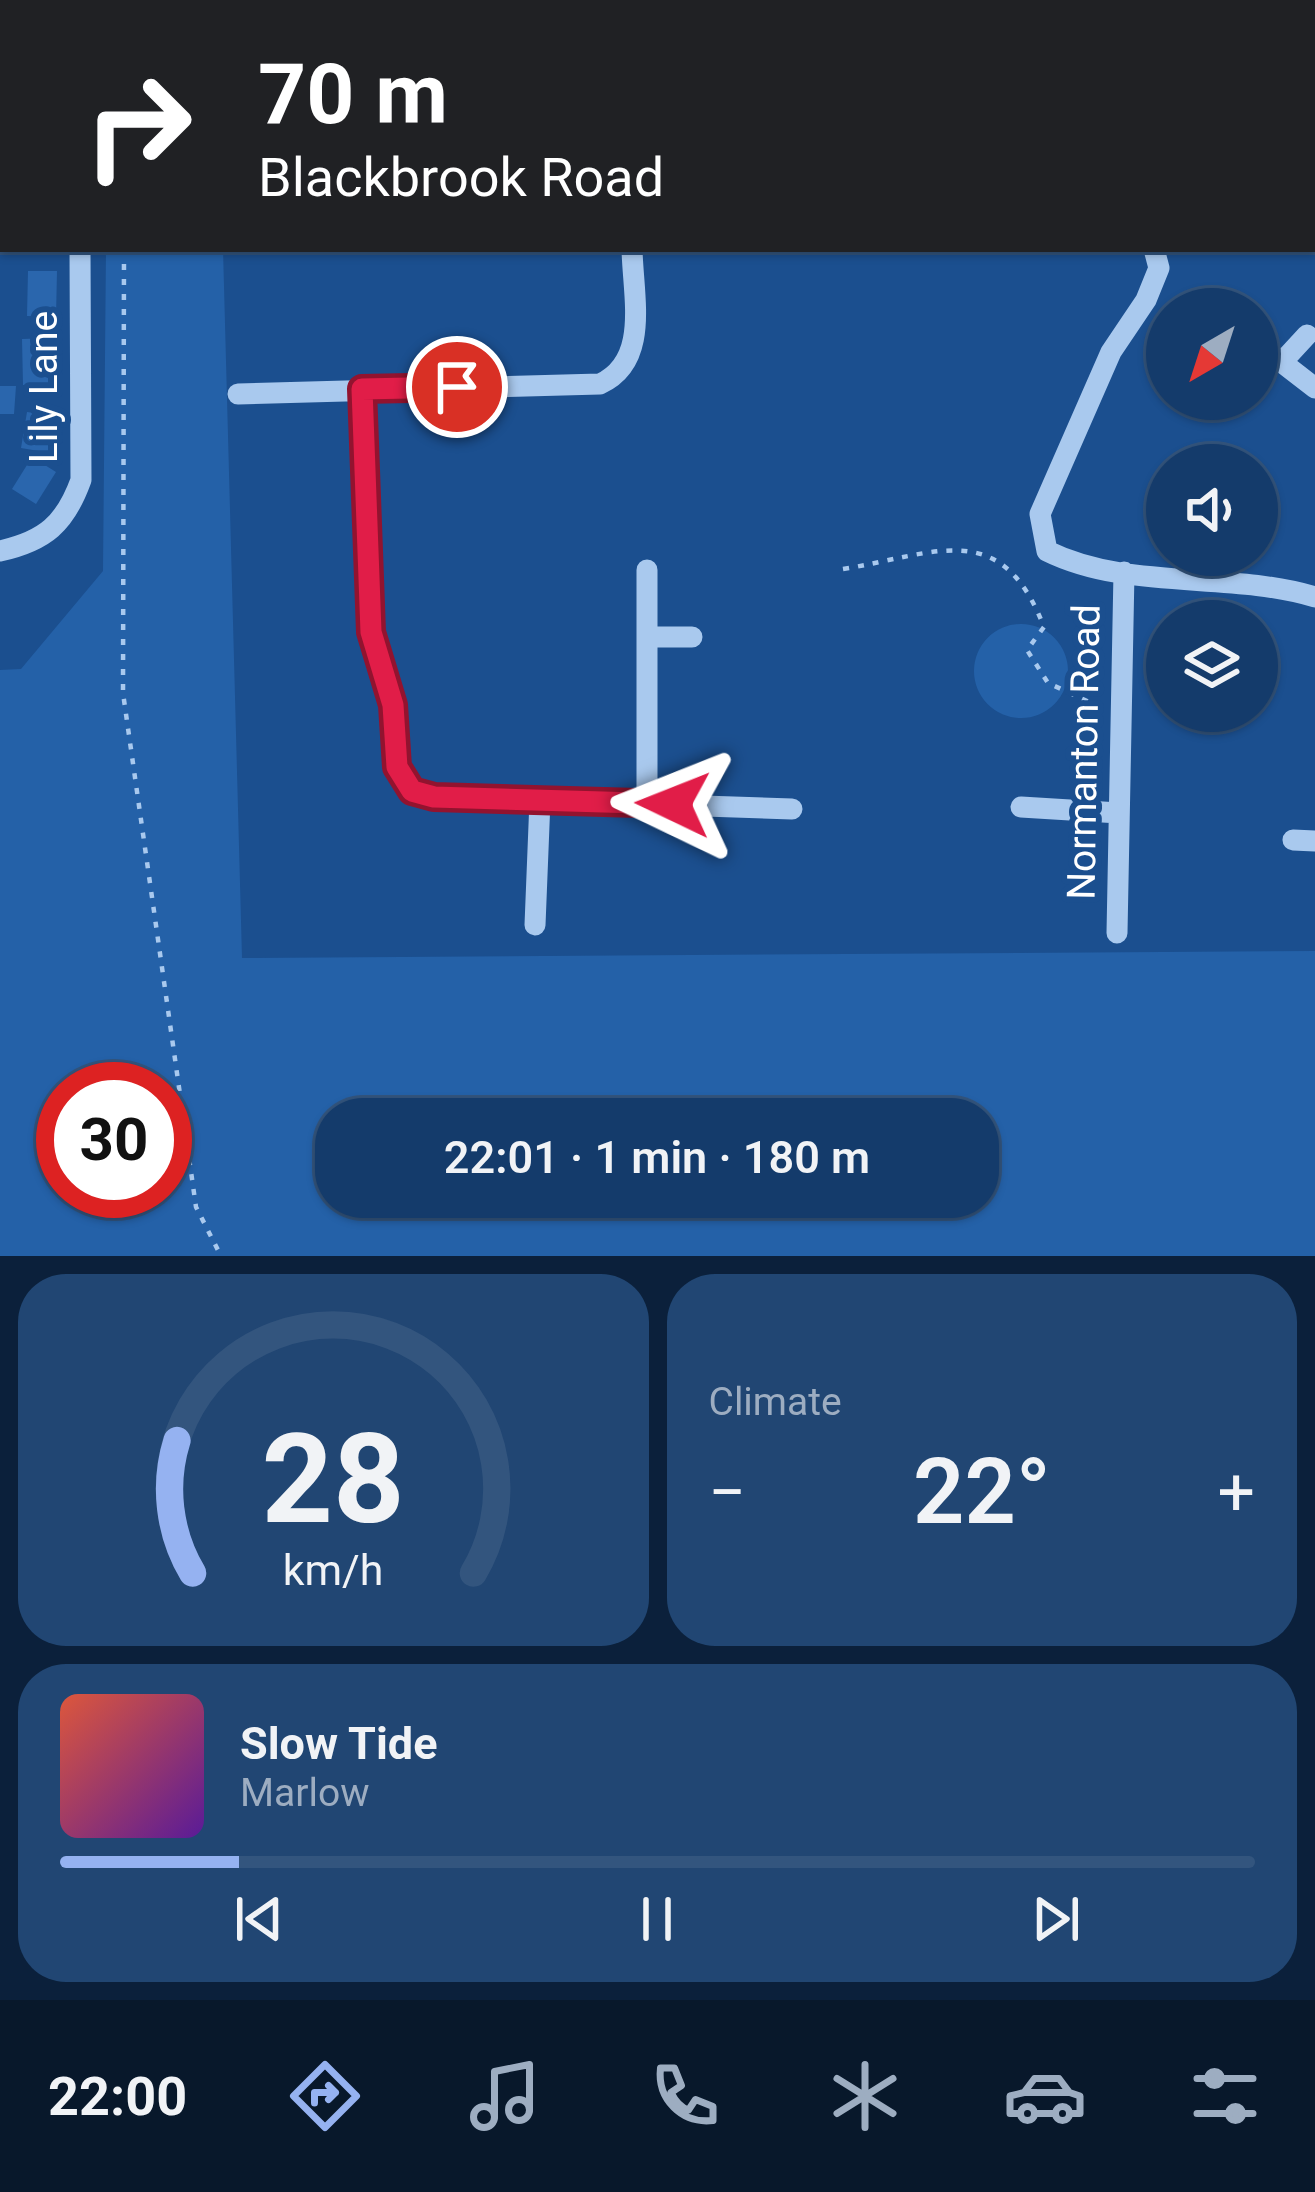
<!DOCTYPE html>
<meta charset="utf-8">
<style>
:root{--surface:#143b6b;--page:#214673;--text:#f1f3f6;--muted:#9dadc1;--line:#33557e;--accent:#95b2f1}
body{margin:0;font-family:Roboto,sans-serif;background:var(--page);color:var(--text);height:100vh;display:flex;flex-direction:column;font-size:45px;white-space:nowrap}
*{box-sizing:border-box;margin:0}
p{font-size:39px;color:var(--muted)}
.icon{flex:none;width:66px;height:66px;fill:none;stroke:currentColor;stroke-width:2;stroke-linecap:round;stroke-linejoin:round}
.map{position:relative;height:1256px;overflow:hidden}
.details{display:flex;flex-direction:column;gap:18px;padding:18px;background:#0b203b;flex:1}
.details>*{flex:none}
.hud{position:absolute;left:0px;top:0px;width:1317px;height:252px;box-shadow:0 3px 9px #0004,0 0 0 3px var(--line);background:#202124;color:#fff;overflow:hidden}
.needle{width:78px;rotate:219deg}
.fabs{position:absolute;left:1146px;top:288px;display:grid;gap:24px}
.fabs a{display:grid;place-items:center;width:132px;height:132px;border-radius:50%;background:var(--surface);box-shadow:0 3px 9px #0004,0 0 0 3px var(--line);font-size:60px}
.speed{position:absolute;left:36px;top:1062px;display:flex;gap:24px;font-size:60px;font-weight:700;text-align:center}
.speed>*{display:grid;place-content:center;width:156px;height:156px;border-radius:50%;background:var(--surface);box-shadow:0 3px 9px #0004,0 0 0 3px var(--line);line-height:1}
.speed .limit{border:18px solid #d22;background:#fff;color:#111}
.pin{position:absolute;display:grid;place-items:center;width:102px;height:102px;color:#fff;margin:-51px;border:6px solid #fff;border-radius:50%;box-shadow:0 3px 12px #0007}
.me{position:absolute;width:132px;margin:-66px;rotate:272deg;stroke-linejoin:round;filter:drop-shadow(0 0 9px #0008)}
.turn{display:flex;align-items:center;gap:42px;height:252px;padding:0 60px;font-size:54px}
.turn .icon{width:156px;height:156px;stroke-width:2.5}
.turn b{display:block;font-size:84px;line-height:102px}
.big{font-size:90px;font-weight:600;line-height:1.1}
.details .card{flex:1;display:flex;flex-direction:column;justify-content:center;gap:18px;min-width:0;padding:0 42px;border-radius:48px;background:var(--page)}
.details .dial{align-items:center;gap:0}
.dial svg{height:312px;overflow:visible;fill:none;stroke:var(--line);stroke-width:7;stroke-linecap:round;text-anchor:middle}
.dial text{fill:var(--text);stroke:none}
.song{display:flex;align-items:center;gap:36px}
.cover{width:144px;height:144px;border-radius:18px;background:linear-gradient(135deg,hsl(10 70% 55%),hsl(270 70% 35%))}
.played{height:12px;border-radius:6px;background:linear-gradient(90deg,var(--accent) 15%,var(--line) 15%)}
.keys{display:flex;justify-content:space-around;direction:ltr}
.heat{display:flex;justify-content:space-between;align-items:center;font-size:66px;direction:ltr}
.details .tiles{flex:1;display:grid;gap:18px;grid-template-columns:1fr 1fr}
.card:last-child{grid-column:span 2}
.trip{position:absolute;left:315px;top:1098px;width:684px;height:120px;border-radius:48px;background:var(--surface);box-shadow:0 3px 9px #0004,0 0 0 3px var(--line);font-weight:600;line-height:120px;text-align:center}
.tabs{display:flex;height:192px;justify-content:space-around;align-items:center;background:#08182b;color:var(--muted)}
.tabs .icon{width:84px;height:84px}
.tabs .on{color:var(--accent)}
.tabs b{font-size:54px;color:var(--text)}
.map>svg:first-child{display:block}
</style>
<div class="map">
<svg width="1315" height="1256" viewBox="0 0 1315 1256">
<rect width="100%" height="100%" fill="#1b4f8f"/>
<!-- green -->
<path fill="#2461a8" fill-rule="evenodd" d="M106 249H223L242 958 1315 951V1256H0V670L21 669 103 571ZM165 1089V1191H63V1089ZM978 1119V1197H336V1119Z
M974 671a47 47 0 1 1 94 0a47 47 0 1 1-94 0Z"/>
<!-- building -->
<path fill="#2a66ad" d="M28 271H57L56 317 27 316Z
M52 338 53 385H23L22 339Z
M0 386H16L14 414H0Z
M27 412 56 416 50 453 21 448Z
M32 457 56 472 36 504 12 489Z"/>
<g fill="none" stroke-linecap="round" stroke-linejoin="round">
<!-- path -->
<path stroke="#a9c9ee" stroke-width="4.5" stroke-dasharray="6 9" stroke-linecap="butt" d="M117 0V3
M124 249 123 693 196 1207 221 1256
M843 569C936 554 1001 516 1044 627L1027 650 1048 683 1098 706"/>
<!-- minor -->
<path stroke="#a9c9ee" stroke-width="21" d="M357 0V3
M625 0V3
M43 3V0
M0 175 3 174
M1154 249 1159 268 1146 300 1111 352 1040 514 1047 551C1128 591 1229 571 1315 597
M1257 343 1315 388
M1283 361 1307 335
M362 389 371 632 393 705 397 767 412 791 434 797 792 809
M238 394 600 384C650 361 633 297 632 249
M0 551C45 541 65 524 81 480L80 249
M647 570V637
M647 804V637H692
M1021 807 1119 813
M1293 840 1315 841
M535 925 540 800
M1117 933 1124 572"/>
</g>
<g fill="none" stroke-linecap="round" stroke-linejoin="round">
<!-- route casing -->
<g stroke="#92132f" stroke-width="30">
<path id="route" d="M457 387 362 389 371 632 393 705 397 767 412 791 434 797 673 804"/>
</g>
<!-- route -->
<use href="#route" stroke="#e11d48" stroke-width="21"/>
</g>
<g text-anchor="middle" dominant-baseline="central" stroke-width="12" stroke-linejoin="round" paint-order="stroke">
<!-- street labels -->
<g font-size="39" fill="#fff" stroke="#1b4f8f">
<text transform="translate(44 387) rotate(-90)">Lily Lane</text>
<text transform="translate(1084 752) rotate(-89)">Normanton Road</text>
</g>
</g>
</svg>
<div class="fabs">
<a><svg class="needle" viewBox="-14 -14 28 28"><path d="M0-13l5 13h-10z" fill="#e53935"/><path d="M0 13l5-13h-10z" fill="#9dadc1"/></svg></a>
<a><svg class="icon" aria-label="sound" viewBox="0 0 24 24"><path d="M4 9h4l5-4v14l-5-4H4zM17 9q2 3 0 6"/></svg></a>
<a><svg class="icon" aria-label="layers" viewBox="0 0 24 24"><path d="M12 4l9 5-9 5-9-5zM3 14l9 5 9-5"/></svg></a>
</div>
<div class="speed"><div class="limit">30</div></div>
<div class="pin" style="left:457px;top:387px;background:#d93025"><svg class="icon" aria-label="arrive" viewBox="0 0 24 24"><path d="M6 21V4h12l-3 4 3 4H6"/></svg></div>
<svg class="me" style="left:673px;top:804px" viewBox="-20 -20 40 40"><path d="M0-17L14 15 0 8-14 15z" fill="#e11d48" stroke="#fff" stroke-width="4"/></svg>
<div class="trip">22:01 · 1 min · 180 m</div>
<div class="hud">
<div class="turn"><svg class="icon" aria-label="right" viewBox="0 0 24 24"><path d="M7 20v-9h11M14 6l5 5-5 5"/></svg><div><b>70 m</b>Blackbrook Road</div></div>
</div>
</div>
<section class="details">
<div class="tiles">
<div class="card dial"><svg viewBox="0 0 100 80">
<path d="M14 69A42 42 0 1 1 86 69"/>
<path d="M14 69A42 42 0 0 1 10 35" stroke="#95b2f1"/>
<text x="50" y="56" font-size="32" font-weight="700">28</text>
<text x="50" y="72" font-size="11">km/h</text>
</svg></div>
<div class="card"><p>Climate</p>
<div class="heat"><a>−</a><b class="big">22°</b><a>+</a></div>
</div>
<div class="card">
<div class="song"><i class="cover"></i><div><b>Slow Tide</b><p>Marlow</p></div></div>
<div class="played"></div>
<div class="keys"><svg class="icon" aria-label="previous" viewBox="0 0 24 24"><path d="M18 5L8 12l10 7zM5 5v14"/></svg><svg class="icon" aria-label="pause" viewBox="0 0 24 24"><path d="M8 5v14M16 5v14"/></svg><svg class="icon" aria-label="next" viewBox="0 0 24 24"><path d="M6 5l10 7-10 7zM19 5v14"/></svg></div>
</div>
</div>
</section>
<nav class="tabs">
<b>22:00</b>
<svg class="icon on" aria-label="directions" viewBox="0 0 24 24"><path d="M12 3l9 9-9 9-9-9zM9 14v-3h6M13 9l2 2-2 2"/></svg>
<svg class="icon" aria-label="music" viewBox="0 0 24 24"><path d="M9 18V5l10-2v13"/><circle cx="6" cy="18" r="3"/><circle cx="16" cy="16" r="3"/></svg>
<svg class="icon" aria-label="phone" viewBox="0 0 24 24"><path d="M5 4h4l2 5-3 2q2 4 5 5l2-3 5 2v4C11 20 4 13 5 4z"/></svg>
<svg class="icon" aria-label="climate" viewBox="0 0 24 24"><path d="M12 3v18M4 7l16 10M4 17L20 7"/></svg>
<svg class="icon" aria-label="car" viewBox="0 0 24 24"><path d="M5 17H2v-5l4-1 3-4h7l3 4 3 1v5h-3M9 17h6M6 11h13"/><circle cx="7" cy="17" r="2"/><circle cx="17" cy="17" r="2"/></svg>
<svg class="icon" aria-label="filters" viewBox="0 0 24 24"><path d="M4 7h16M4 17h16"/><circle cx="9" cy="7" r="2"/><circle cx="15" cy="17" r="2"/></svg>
</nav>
